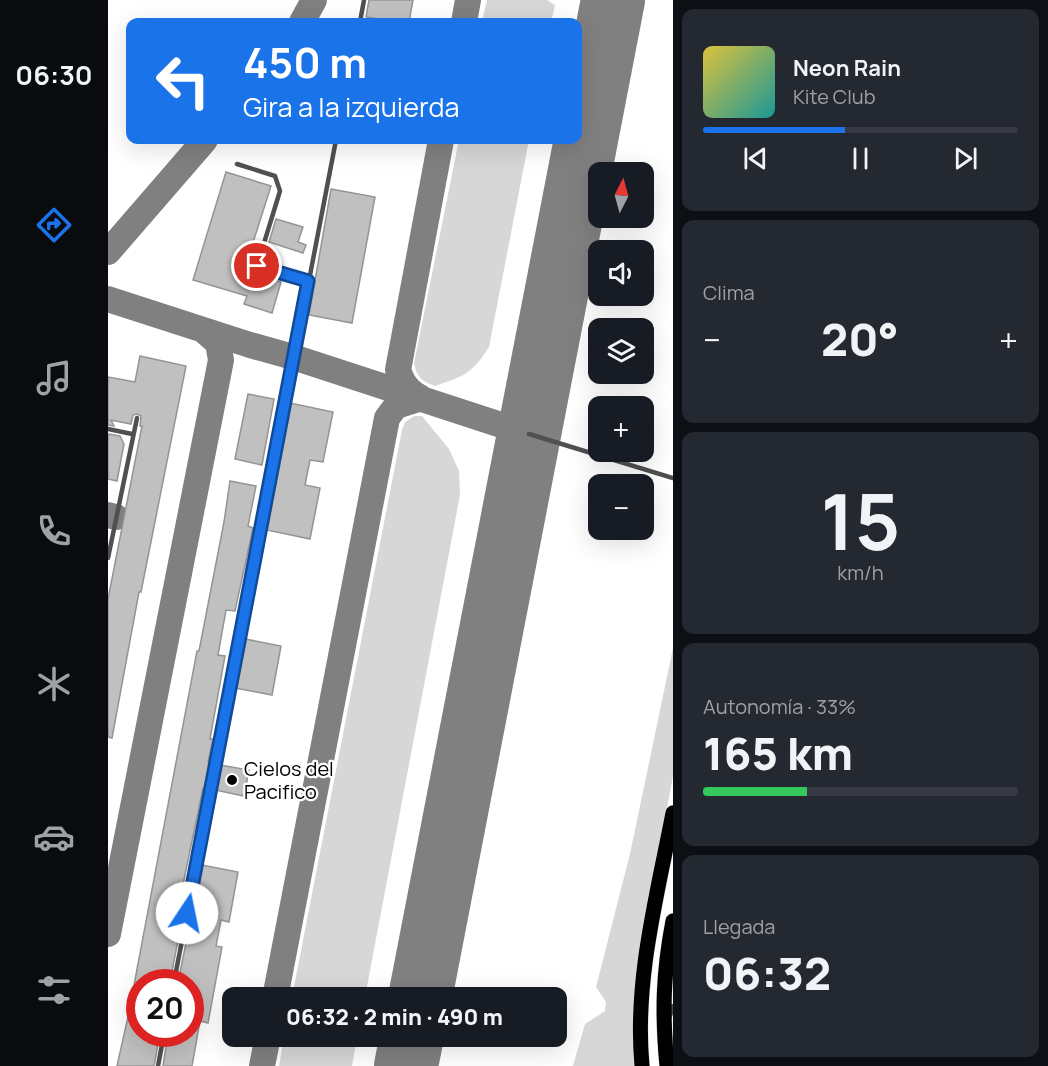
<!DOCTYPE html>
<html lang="es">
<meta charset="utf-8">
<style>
:root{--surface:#171b24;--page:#242831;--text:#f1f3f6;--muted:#9ea1a6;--line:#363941;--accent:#1a73e8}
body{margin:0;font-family:Manrope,sans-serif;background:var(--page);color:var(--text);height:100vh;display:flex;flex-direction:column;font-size:22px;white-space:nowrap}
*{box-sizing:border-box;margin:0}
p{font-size:20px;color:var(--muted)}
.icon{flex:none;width:33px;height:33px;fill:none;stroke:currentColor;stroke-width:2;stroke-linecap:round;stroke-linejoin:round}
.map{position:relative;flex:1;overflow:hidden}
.drawer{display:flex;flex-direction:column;gap:9px;padding:9px;background:#0d0f14;width:375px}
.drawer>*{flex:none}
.banner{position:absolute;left:18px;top:18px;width:456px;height:126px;border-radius:12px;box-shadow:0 6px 24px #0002;background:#1a73e8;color:#fff;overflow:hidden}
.needle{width:39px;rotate:6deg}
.controls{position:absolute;left:480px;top:162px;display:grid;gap:12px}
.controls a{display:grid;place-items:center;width:66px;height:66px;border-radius:12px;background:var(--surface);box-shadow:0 6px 24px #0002;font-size:30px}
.speed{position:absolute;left:18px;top:969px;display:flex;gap:12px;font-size:30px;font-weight:700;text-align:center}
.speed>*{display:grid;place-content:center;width:78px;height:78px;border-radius:50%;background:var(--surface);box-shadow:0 6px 24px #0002;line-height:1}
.speed .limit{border:9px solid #d22;background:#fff;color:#111}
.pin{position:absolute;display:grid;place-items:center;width:51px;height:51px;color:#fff;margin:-26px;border:3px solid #fff;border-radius:50%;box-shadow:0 2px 6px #0007}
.me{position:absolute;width:66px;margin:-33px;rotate:11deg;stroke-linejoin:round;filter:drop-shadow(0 0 4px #0008)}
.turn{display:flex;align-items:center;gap:21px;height:126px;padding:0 18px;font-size:27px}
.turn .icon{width:78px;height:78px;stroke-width:2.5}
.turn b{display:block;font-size:42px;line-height:51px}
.big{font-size:45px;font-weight:800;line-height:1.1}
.drawer .widget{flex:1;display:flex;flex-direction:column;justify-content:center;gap:9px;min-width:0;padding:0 21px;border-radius:12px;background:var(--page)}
.drawer .dial{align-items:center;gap:0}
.dial b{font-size:78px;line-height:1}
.song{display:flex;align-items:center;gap:18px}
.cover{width:72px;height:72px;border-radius:9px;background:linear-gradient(135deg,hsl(50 70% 55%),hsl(180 70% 35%))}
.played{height:6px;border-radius:3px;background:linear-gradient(90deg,var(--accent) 45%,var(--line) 45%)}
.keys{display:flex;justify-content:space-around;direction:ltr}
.heat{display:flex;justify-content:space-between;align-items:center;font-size:33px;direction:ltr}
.charge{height:9px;border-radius:4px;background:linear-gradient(90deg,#34c759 33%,var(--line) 0)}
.trip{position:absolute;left:114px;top:987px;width:345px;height:60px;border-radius:12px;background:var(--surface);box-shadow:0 6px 24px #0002;font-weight:800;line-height:60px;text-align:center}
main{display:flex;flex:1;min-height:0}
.menu{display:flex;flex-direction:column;width:108px;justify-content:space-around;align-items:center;background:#090b0e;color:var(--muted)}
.menu .icon{width:42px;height:42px}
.menu .active{color:var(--accent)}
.menu b{font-size:27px;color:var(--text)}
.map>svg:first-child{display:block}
</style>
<main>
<nav class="menu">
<b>06:30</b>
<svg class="icon active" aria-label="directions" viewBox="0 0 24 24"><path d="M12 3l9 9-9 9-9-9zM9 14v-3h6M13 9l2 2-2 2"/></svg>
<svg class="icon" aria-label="music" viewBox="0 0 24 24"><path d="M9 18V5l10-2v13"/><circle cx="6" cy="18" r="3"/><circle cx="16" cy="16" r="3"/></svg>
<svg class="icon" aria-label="phone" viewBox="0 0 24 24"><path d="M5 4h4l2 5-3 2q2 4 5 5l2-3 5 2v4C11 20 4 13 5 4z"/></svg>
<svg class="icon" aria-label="climate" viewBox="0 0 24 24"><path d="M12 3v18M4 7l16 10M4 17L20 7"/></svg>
<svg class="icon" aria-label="car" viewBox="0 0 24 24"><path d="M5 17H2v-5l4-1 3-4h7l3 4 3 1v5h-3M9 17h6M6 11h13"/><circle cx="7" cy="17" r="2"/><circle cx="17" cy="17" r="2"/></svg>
<svg class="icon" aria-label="filters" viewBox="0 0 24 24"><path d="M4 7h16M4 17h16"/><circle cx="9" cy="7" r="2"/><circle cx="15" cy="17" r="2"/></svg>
</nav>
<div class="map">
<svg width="565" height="1066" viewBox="0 0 565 1066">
<rect width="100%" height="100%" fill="#fff"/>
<!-- green -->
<path fill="#d7d7d7" d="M379 0H439L447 5 443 22H374Z
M351 140H421L381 347C364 374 356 376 327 386 314 381 309 378 306 363Z
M306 416H314L341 449 351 471 352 495 257 997H184L294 430 297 422Z
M565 648V776L529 970 525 1016 526 1066H465L477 1024 497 1011 498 1002 488 987 522 854Z
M176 1037H249L244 1066H171Z"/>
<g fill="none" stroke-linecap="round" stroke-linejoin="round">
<!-- taxiway -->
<path stroke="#808080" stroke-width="26" d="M494 0 504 5
M194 22 206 0
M356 22 360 0
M0 252 97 140
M0 299 142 345 185 357 421 434
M313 398C300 391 295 384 290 370L333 140
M0 515 8 517
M0 934 113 360 110 343 95 330
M167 998 279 418 288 406 313 398
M154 1066 160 1036"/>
<!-- runway -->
<path stroke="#808080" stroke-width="64" d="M312 998 505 0
M298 1066 304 1036"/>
</g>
<!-- building -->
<path fill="#c0c0c0" stroke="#949494" stroke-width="1.5" d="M261 0H305L301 22H288L258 17Z
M118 172 163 186 136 271 173 282 164 313 136 304 139 296 85 280Z
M223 189 267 197 244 323 201 315Z
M168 219 195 227 190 242 198 245 195 253 161 242Z
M32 356 78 366 33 592H31L4 738 0 737V599L34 426H32L33 416 29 414 25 415 23 424 3 420 6 426 0 425V377L27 382Z
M140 394 166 399 154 465 127 459Z
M182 403 225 412 215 462 202 460 197 485 212 488 202 539 159 530Z
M0 434 12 436 16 444 9 481 0 479Z
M122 481 148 486 140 526 145 528 127 611 118 610 110 655 117 656 102 739H105L100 762 104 763 99 789 95 788 72 899 69 913 75 914 62 982H32V1034H52L46 1066H9L20 1017 89 651H91L116 522Z
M137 639 173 646 164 695 127 688Z
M112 765 141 770 136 796 107 790Z
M94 865 130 872 121 922 113 920 108 946 114 947 100 1023 92 1021 84 1066H55L60 1034H82V982H70Z"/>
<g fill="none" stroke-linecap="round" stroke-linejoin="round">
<!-- primary casing -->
<g stroke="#dbdbdb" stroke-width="16">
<path id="primary" d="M534 1066C526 981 549 896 565 813
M559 1066C554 1013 555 973 565 921"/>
</g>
<!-- service -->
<path stroke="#505050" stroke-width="4.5" d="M252 22 256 0
M129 164 167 176 172 191 149 266 200 281
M0 429 24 434
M421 434 565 478
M0 558 29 418
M66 982 228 140
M562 1016 565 1006
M50 1066 56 1034"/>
<!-- primary -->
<use href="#primary" stroke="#000" stroke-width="15"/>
</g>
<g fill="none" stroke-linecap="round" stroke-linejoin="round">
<!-- route casing -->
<g stroke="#114b97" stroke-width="15">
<path id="route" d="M79 913 200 281 149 266"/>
</g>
<!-- route -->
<use href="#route" stroke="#1a73e8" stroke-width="10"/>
</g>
<!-- markers -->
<circle fill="#000" stroke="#fff" stroke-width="2" cx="124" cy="780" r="6"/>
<g text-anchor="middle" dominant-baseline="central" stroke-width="4.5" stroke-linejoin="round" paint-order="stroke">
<!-- poi labels -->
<g font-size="20" fill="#000" stroke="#fff" text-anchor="start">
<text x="136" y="768">Cielos del<tspan x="136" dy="23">Pacifico</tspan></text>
</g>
</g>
</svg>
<div class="controls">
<a><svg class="needle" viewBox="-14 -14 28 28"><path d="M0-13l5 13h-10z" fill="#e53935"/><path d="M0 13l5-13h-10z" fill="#9ea1a6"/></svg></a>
<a><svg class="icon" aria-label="sound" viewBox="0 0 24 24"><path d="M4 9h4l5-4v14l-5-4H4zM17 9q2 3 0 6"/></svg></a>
<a><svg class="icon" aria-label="layers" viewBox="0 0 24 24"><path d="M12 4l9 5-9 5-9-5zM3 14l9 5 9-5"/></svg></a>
<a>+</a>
<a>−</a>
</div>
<div class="speed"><div class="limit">20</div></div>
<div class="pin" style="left:149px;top:266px;background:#d93025"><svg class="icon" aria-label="arrive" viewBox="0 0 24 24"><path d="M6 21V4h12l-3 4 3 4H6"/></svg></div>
<svg class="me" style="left:79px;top:913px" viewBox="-20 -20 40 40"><circle r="19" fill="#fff"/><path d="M0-13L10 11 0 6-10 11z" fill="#1a73e8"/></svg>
<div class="trip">06:32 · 2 min · 490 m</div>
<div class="banner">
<div class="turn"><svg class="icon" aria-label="left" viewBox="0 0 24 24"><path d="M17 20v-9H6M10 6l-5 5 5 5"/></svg><div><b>450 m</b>Gira a la izquierda</div></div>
</div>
</div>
<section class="drawer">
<div class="widget">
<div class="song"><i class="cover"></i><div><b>Neon Rain</b><p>Kite Club</p></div></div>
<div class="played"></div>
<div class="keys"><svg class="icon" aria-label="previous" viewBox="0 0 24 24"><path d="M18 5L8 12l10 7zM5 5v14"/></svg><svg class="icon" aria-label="pause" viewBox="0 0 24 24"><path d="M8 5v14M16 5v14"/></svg><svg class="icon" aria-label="next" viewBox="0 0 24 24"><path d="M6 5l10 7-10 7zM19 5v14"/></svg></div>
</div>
<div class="widget"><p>Clima</p>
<div class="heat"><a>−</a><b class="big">20°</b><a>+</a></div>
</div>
<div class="widget dial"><b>15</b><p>km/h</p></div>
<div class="widget"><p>Autonomía · 33%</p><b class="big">165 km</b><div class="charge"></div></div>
<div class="widget"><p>Llegada</p><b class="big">06:32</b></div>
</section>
</main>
